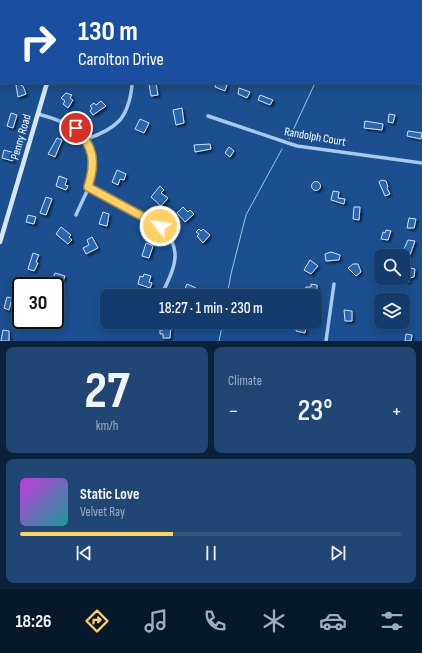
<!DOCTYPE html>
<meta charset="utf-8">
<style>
:root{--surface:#143b6b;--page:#214673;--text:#f1f3f6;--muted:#9dadc1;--line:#33557e;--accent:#ffd166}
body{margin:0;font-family:"Sofia Sans Condensed",sans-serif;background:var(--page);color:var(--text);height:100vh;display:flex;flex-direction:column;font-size:15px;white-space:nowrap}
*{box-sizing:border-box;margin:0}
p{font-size:13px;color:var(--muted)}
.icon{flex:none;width:22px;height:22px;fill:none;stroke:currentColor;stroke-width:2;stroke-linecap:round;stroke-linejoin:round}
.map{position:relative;height:341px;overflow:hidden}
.sheet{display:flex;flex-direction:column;gap:6px;padding:6px;background:#0b203b;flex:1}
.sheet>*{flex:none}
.banner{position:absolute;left:0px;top:0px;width:422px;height:84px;box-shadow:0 2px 10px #0003,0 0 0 1px var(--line);background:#1a4fa0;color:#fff;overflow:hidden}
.buttons{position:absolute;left:374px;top:249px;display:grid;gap:8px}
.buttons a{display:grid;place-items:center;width:36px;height:36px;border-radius:8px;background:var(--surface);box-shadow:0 2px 10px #0003,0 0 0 1px var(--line);font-size:20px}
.speed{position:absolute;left:12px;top:277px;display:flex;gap:8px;font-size:20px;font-weight:700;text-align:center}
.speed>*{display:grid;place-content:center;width:52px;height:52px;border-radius:50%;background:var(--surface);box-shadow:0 2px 10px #0003,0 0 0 1px var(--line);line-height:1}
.speed .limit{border:2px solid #111;border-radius:6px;background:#fff;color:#111}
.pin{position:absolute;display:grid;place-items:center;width:34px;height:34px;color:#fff;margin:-17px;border:2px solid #fff;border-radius:50%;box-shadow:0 1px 4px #0007}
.me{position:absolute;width:44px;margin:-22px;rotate:300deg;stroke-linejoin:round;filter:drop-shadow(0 0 3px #0008)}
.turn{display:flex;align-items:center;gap:14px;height:84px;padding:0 12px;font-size:18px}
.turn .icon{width:52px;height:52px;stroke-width:2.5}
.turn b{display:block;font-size:28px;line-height:34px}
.big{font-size:30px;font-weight:600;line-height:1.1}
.sheet .tile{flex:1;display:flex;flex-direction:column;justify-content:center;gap:6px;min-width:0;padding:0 14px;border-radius:8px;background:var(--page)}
.sheet .dial{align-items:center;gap:0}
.dial b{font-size:52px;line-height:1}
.song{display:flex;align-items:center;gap:12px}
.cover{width:48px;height:48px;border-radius:6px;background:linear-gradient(135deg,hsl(290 70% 55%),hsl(180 70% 35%))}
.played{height:4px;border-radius:2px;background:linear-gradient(90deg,var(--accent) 40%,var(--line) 40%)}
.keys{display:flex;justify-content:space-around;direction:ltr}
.heat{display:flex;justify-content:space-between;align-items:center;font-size:22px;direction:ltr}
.sheet .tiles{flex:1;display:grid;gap:6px;grid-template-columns:1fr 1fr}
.tile:last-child{grid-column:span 2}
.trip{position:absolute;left:100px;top:289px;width:222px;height:40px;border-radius:8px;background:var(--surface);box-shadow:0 2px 10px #0003,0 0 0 1px var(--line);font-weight:600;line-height:40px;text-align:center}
.dock{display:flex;height:64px;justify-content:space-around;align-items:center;background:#08182b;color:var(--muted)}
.dock .icon{width:28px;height:28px}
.dock .on{color:var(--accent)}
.dock b{font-size:18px;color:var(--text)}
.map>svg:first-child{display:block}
</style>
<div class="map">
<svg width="422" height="341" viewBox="0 0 422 341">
<defs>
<filter id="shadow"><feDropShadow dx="2" dy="2" stdDeviation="1" flood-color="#0009"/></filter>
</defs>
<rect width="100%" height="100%" fill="#1b4f8f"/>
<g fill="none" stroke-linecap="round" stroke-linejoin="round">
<!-- stream -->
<path stroke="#9cc4f0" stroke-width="1" d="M385 1 387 0
M289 139 315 83
M227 296 231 274 246 215 282 149
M219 341 223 322"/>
</g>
<!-- building -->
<path fill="#2a66ad" stroke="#cfe3fa" filter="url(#shadow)" d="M156 83 158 95 151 96 149 84Z
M216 83 227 85 225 91 215 87Z
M20 84 22 86H23L26 94 18 97 16 85Z
M239 88 250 92 247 98 238 94Z
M66 93 72 95 70 98 73 100 68 108 63 104 65 101 61 98Z
M260 95 273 100 270 105 258 100Z
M101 101 106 106 93 115 90 111 92 108 90 106 94 103 96 105Z
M182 108 184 123 176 125 173 110Z
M11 113 17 115 13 128 7 126Z
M389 114 395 115 393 123 388 122Z
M140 119 149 123 144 133 135 129Z
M365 121 383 124 382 130 364 128Z
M408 131 422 133 421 139 407 136Z
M57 138 62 140 55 157 48 154Z
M210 144 211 149 195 152 194 145Z
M229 147 234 151 230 157 225 153Z
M4 150 15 153 13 161 2 158Z
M117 170 126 174 124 180 120 179 118 185 112 182Z
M59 176 67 179 65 185 68 186 66 190 56 186Z
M382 180 386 181 388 187 387 188 390 194 385 196 379 182Z
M311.5 186a4.5 4.5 0 1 1 9 0a4.5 4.5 0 1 1-9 0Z
M160 186 164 190 161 193 168 198 161 206 151 197Z
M333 191 339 192 338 198 345 199 344 204 331 200Z
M46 197 52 199 46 215 40 213Z
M183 207 188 212 190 210 194 214 185 222 177 213Z
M354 207H360L359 220 353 219Z
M103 212 109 214 107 226 99 224Z
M28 215 36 217 34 224 26 222Z
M409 218 416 219 414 228H407Z
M61 227 71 235 69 237 72 240 68 244 56 234Z
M199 229 201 231 203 229 210 235 203 243 197 236 199 234 196 232Z
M386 230 391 231 388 240 381 239 383 232 385 233Z
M92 237 98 248 86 254 83 248 89 245 87 240Z
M408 240 415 241 410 255 405 254 406 252 403 251Z
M146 243 153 246 149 258 142 256Z
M331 252 340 255 339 260 326 261 325 254Z
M33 253 39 255 36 262 38 263 34 271 28 269Z
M310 260 318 266 311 274 304 270Z
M353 264H358L361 272 356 276 348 268Z
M410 268 415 269 414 277 409 278V282L403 281 404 275 409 276Z
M55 273 65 276 63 281 53 278Z
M144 274 151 276 149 282 152 283 150 288 138 284 140 276 143 277Z
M187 284 196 288 195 295 181 296 177 294 179 289 184 291Z
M311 284 317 285V293H315L314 296H303L306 287H311Z
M7 297 12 298 9 310 4 308Z
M344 310 352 311V321H345Z
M297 322H304L303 326H306L305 333 296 331Z
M163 326H171L170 338H163V334H160V330H163Z
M3 330 9 331V341H1Z
M406 334 412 335 411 341H405Z"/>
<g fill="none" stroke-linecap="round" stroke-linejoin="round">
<!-- street -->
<path stroke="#a9c9ee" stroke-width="3.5" d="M160 0V1
M0 58 1 59
M38 114C68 122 98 134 93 172 91 186 82 201 76 215
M208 116 297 146 422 163
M87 139C117 128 128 119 132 86
M88 187C107 197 152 216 165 231 170 236 174 245 175 253 176 267 167 283 161 296
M326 341 334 284"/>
<!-- secondary -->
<path stroke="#d6e6fa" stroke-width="4.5" d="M73 1V0
M0 242 47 83"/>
</g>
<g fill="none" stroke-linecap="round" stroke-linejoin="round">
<!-- route casing -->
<g stroke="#a68842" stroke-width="10">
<path id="route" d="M76 128C94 147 96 162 88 187L160 226"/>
</g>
<!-- route -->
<use href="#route" stroke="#ffd166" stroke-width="7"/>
</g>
<g text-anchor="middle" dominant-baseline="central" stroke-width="4" stroke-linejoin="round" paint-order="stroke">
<!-- street labels -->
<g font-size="12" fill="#fff" stroke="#1b4f8f">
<text transform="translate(21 137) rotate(-74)">Penny Road</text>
<text transform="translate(315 137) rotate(10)">Randolph Court</text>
</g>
</g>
</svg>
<div class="buttons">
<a><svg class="icon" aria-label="search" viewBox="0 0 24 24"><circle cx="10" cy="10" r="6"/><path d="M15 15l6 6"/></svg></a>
<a><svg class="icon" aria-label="layers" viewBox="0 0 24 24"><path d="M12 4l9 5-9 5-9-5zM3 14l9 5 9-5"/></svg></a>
</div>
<div class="speed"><div class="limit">30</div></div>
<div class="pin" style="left:76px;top:128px;background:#d93025"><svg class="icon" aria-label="arrive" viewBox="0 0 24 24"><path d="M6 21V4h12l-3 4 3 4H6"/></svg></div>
<svg class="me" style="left:160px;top:226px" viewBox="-20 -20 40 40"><circle r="17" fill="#ffd166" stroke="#fff" stroke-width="3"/><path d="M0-11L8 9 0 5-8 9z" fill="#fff"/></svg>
<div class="trip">18:27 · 1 min · 230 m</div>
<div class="banner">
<div class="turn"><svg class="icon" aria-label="right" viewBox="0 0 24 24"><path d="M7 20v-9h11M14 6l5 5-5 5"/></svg><div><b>130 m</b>Carolton Drive</div></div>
</div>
</div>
<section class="sheet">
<div class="tiles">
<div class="tile dial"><b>27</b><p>km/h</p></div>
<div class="tile"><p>Climate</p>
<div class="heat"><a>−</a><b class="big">23°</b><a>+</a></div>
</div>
<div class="tile">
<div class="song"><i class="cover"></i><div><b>Static Love</b><p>Velvet Ray</p></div></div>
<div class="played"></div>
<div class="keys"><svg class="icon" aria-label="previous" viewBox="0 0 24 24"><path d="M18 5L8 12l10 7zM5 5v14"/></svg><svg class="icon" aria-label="pause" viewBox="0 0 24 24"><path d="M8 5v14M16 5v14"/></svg><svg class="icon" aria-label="next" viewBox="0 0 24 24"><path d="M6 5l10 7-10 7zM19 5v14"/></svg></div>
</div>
</div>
</section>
<nav class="dock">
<b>18:26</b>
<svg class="icon on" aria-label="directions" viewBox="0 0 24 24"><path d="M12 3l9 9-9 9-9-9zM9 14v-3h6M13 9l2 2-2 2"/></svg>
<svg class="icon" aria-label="music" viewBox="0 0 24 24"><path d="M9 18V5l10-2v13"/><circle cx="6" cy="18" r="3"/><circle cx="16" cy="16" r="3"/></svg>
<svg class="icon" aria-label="phone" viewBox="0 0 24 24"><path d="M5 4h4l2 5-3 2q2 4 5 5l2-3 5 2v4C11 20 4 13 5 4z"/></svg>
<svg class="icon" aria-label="climate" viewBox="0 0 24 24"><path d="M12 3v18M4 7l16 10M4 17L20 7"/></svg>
<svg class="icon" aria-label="car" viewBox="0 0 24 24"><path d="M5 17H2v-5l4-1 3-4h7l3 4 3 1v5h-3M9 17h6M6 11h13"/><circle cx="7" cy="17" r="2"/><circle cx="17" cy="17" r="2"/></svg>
<svg class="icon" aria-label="filters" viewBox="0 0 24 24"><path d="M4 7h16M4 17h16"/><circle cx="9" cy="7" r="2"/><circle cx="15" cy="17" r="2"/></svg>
</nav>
